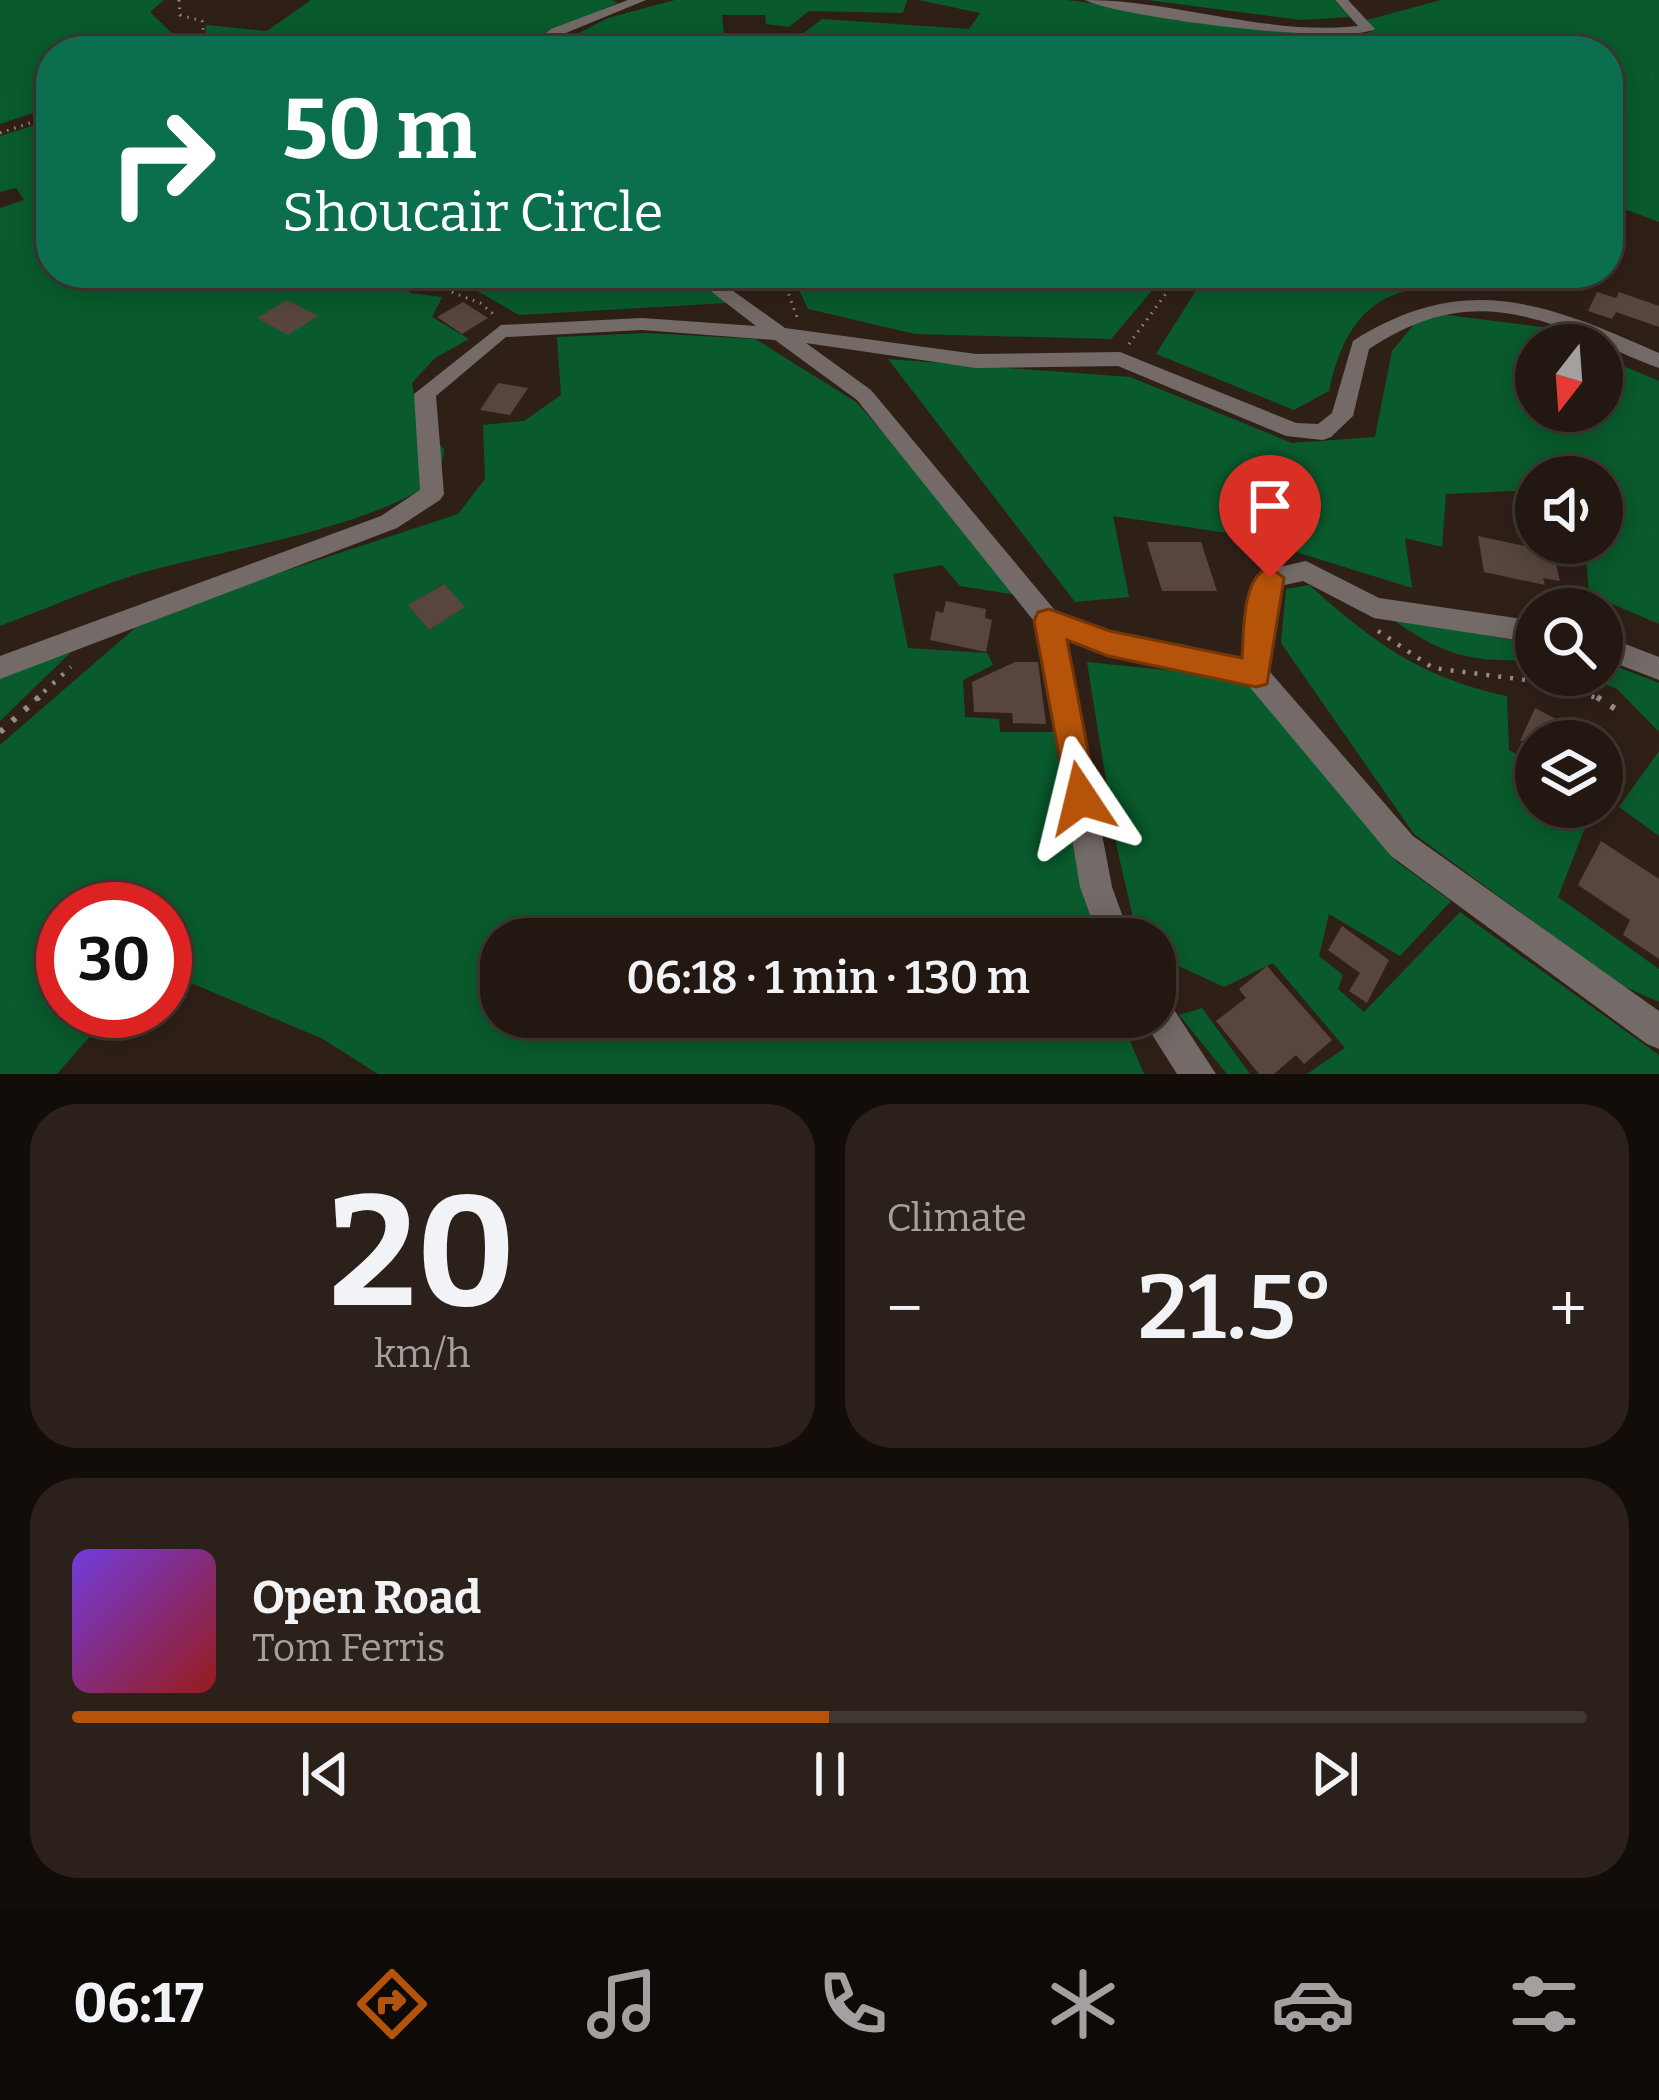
<!DOCTYPE html>
<meta charset="utf-8">
<style>
:root{--surface:#231811;--page:#2b211a;--text:#f1f3f6;--muted:#a3a09f;--line:#403731;--accent:#b45309}
body{margin:0;font-family:Bitter,serif;background:var(--page);color:var(--text);height:100vh;display:flex;flex-direction:column;font-size:45px;white-space:nowrap}
*{box-sizing:border-box;margin:0}
p{font-size:39px;color:var(--muted)}
.icon{flex:none;width:66px;height:66px;fill:none;stroke:currentColor;stroke-width:2;stroke-linecap:round;stroke-linejoin:round}
.map{position:relative;height:1074px;overflow:hidden}
.sheet{display:flex;flex-direction:column;gap:30px;padding:30px;background:#130d09;flex:1}
.sheet>*{flex:none}
.hud{position:absolute;left:36px;top:36px;width:1587px;height:252px;border-radius:48px;box-shadow:0 6px 30px #0003,0 0 0 3px var(--line);background:#0b6e4f;color:#fff;overflow:hidden}
.needle{width:78px;rotate:197deg}
.tools{position:absolute;left:1515px;top:324px;display:grid;gap:24px}
.tools a{display:grid;place-items:center;width:108px;height:108px;border-radius:50%;background:var(--surface);box-shadow:0 6px 30px #0003,0 0 0 3px var(--line);font-size:60px}
.speed{position:absolute;left:36px;top:882px;display:flex;gap:24px;font-size:60px;font-weight:700;text-align:center}
.speed>*{display:grid;place-content:center;width:156px;height:156px;border-radius:50%;background:var(--surface);box-shadow:0 6px 30px #0003,0 0 0 3px var(--line);line-height:1}
.speed .limit{border:18px solid #d22;background:#fff;color:#111}
.pin{position:absolute;display:grid;place-items:center;width:102px;height:102px;color:#fff;margin:-123px -51px;border-radius:50% 50% 50% 0;rotate:-45deg;box-shadow:0 0 12px #0007}
.pin .icon{rotate:45deg}
.me{position:absolute;width:132px;margin:-66px;rotate:350deg;stroke-linejoin:round;filter:drop-shadow(0 0 9px #0008)}
.turn{display:flex;align-items:center;gap:42px;height:252px;padding:0 48px;font-size:54px}
.turn .icon{width:156px;height:156px;stroke-width:2.5}
.turn b{display:block;font-size:84px;line-height:102px}
.big{font-size:90px;font-weight:600;line-height:1.1}
.sheet .card{flex:1;display:flex;flex-direction:column;justify-content:center;gap:18px;min-width:0;padding:0 42px;border-radius:48px;background:var(--page)}
.sheet .dial{align-items:center;gap:0}
.dial b{font-size:156px;line-height:1}
.song{display:flex;align-items:center;gap:36px}
.cover{width:144px;height:144px;border-radius:18px;background:linear-gradient(135deg,hsl(260 70% 55%),hsl(0 70% 35%))}
.played{height:12px;border-radius:6px;background:linear-gradient(90deg,var(--accent) 50%,var(--line) 50%)}
.keys{display:flex;justify-content:space-around;direction:ltr}
.heat{display:flex;justify-content:space-between;align-items:center;font-size:66px;direction:ltr}
.sheet .tiles{flex:1;display:grid;gap:30px;grid-template-columns:1fr 1fr}
.card:last-child{grid-column:span 2}
.trip{position:absolute;left:480px;top:918px;width:696px;height:120px;border-radius:48px;background:var(--surface);box-shadow:0 6px 30px #0003,0 0 0 3px var(--line);font-weight:600;line-height:120px;text-align:center}
.tabs{display:flex;height:192px;justify-content:space-around;align-items:center;background:#0e0a07;color:var(--muted)}
.tabs .icon{width:84px;height:84px}
.tabs .current{color:var(--accent)}
.tabs b{font-size:54px;color:var(--text)}
.map>svg:first-child{display:block}
</style>
<div class="map">
<svg width="1659" height="1074" viewBox="0 0 1659 1074">
<rect width="100%" height="100%" fill="#2f2017"/>
<!-- green -->
<path fill="#095b2d" fill-rule="evenodd" d="M0 0H164L150 12 190 51H51V107L0 124Z
M311 0H612L618 3 552 31 526 51H216L205 35 206 25 267 31Z
M675 0H907L903 13 809 11 789 27 766 24 765 15H722L724 35 792 42 822 19 969 29 980 13 919 0H1067L1351 36 1371 32 1367 20 1441 0H1659V222L1608 203V51H1066L1035 41 1024 51H544L608 18Z
M1147 0H1334L1350 17 1301 20Z
M51 120V273H374L412 293 442 297 432 317 469 339 435 358 412 383 416 407 444 450 439 480C354 532 244 545 148 571 98 585 49 608 0 626V208L24 200 16 188 0 192V136Z
M446 273H672L688 276 727 303 519 315Z
M791 273H1167L1111 339 915 334 808 309Z
M1207 273H1460L1467 285C1384 283 1347 308 1329 391L1294 410 1156 354Z
M1424 312 1557 329 1583 345H1536V411H1602V357L1659 381V624L1589 594 1585 543H1602V477H1536V490L1446 494 1442 547 1405 538 1412 588 1241 535 1113 516 1129 597 1075 602 888 359 1130 377 1292 443 1375 437 1392 351Z
M648 333 755 339 856 402 1022 588 1017 595 960 586 942 565 893 574 908 648 987 653 993 665 963 680 965 717 999 719 1000 732H1059L1096 939H501V1017H1120L1144 1074H378L323 1039 165 972V909H63V1011H112L57 1074H0V745L135 628 206 597 458 514 485 479 483 425 524 421 561 395 557 337ZM443 584 464 607 429 630 409 605Z
M1309 585C1375 643 1419 677 1507 696L1509 750 1536 765V807H1593L1558 897 1659 969V1002L1617 983 1414 834 1281 643 1286 589Z
M1392 619 1536 644V660C1471 662 1445 657 1392 619Z
M71 652 0 721V673Z
M1602 661 1659 683V732L1617 689 1582 675H1602Z
M1087 662 1244 678 1397 862 1451 901 1400 956 1329 914 1319 956 1343 975 1338 989 1364 1012 1460 912 1659 1055V1074H1307L1345 1048 1273 963 1224 987 1155 955V939H1138L1117 848Z
M1659 751V836L1619 807Z
M1202 1008 1250 1074H1227L1179 1015Z"/>
<!-- building -->
<path fill="#58453e" d="M1597 292 1616 298 1619 292 1659 306V327L1616 312 1612 319 1588 311Z
M287 300 318 316 288 335 257 318Z
M463 302 488 318 462 334 437 317Z
M498 383 528 388 510 415 480 410Z
M1478 536 1553 552 1560 581 1543 578 1545 585 1484 572Z
M1147 542H1201L1217 591H1162Z
M444 584 465 607 429 630 408 605Z
M946 601 986 609 985 618 992 620 986 652 930 640 936 611 943 613Z
M1015 662H1038L1046 724 1013 723 1012 713 974 712 972 682Z
M1535 708 1598 741H1520Z
M1601 841 1659 879V959L1623 935 1630 920 1578 885Z
M1342 926 1389 960 1367 1003 1349 991 1360 973 1328 950Z
M1267 966 1332 1040 1304 1064 1296 1055 1274 1074H1259L1216 1021 1246 998 1239 989Z"/>
<g fill="none" stroke-linecap="round" stroke-linejoin="round">
<!-- path-far2 -->
<path stroke="#988b83" stroke-width="3" stroke-dasharray="1.5 6" stroke-linecap="butt" d="M179 0 180 15 202 21 206 51
M1036 49 1042 51
M0 133 51 116
M403 273 480 303 496 316
M781 273 798 320
M1129 344 1181 273"/>
<!-- path-far1 -->
<path stroke="#988b83" stroke-width="4.5" stroke-dasharray="3 9" stroke-linecap="butt" d="M1378 631 1433 668 1557 684 1602 700
M35 700 71 667"/>
<!-- path -->
<path stroke="#988b83" stroke-width="6" stroke-dasharray="4.5 12" stroke-linecap="butt" d="M1597 697 1617 710
M0 732 39 697"/>
<!-- minor -->
<path fill="#746b68" fill-rule="evenodd" d="M628 0H646L561 35 540 51H524L551 29Z
M1085 0C1176 0 1266 36 1358 26L1335 0H1348L1375 29C1344 46 1118 17 1085 0Z
M687 273H708L785 328 976 354 1120 352 1296 423 1318 424 1332 413 1353 341C1465 270 1547 303 1659 353V368C1635 360 1613 348 1590 339 1506 303 1447 298 1369 349L1353 416 1331 437 1323 440 1286 436 1118 366 976 368 806 343 871 390 1058 614 1110 633 1244 661 1247 611 1261 571 1306 561 1379 598 1536 621V643L1374 618 1303 581 1280 586 1273 611 1270 672 1413 836 1659 1011V1049L1647 1044 1391 856 1248 685 1108 655 1065 638 1112 887 1131 939H1099L1080 887 1037 625 857 400 775 340 642 330 506 337 436 396 444 494 440 500 397 528 0 679V656L381 516 420 490 414 394 501 325 642 318 756 326Z
M1602 635 1659 657V680L1602 658Z
M1155 994 1167 999 1216 1074H1177L1141 1017H1155Z"/>
</g>
<!-- route -->
<path fill="#b45309" stroke="#753606" stroke-width="3" d="M1270 567 1284 578 1267 684 1256 687 1108 656 1067 640 1097 798 1092 809 1081 814 1069 809 1034 621 1038 612 1049 609 1110 631 1242 658C1244 633 1241 576 1270 567Z"/>
</svg>
<div class="tools">
<a><svg class="needle" viewBox="-14 -14 28 28"><path d="M0-13l5 13h-10z" fill="#e53935"/><path d="M0 13l5-13h-10z" fill="#a3a09f"/></svg></a>
<a><svg class="icon" aria-label="sound" viewBox="0 0 24 24"><path d="M4 9h4l5-4v14l-5-4H4zM17 9q2 3 0 6"/></svg></a>
<a><svg class="icon" aria-label="search" viewBox="0 0 24 24"><circle cx="10" cy="10" r="6"/><path d="M15 15l6 6"/></svg></a>
<a><svg class="icon" aria-label="layers" viewBox="0 0 24 24"><path d="M12 4l9 5-9 5-9-5zM3 14l9 5 9-5"/></svg></a>
</div>
<div class="speed"><div class="limit">30</div></div>
<div class="pin" style="left:1270px;top:578px;background:#d93025"><svg class="icon" aria-label="arrive" viewBox="0 0 24 24"><path d="M6 21V4h12l-3 4 3 4H6"/></svg></div>
<svg class="me" style="left:1081px;top:798px" viewBox="-20 -20 40 40"><path d="M0-17L14 15 0 8-14 15z" fill="#b45309" stroke="#fff" stroke-width="4"/></svg>
<div class="trip">06:18 · 1 min · 130 m</div>
<div class="hud">
<div class="turn"><svg class="icon" aria-label="right" viewBox="0 0 24 24"><path d="M7 20v-9h11M14 6l5 5-5 5"/></svg><div><b>50 m</b>Shoucair Circle</div></div>
</div>
</div>
<section class="sheet">
<div class="tiles">
<div class="card dial"><b>20</b><p>km/h</p></div>
<div class="card"><p>Climate</p>
<div class="heat"><a>−</a><b class="big">21.5°</b><a>+</a></div>
</div>
<div class="card">
<div class="song"><i class="cover"></i><div><b>Open Road</b><p>Tom Ferris</p></div></div>
<div class="played"></div>
<div class="keys"><svg class="icon" aria-label="previous" viewBox="0 0 24 24"><path d="M18 5L8 12l10 7zM5 5v14"/></svg><svg class="icon" aria-label="pause" viewBox="0 0 24 24"><path d="M8 5v14M16 5v14"/></svg><svg class="icon" aria-label="next" viewBox="0 0 24 24"><path d="M6 5l10 7-10 7zM19 5v14"/></svg></div>
</div>
</div>
</section>
<nav class="tabs">
<b>06:17</b>
<svg class="icon current" aria-label="directions" viewBox="0 0 24 24"><path d="M12 3l9 9-9 9-9-9zM9 14v-3h6M13 9l2 2-2 2"/></svg>
<svg class="icon" aria-label="music" viewBox="0 0 24 24"><path d="M9 18V5l10-2v13"/><circle cx="6" cy="18" r="3"/><circle cx="16" cy="16" r="3"/></svg>
<svg class="icon" aria-label="phone" viewBox="0 0 24 24"><path d="M5 4h4l2 5-3 2q2 4 5 5l2-3 5 2v4C11 20 4 13 5 4z"/></svg>
<svg class="icon" aria-label="climate" viewBox="0 0 24 24"><path d="M12 3v18M4 7l16 10M4 17L20 7"/></svg>
<svg class="icon" aria-label="car" viewBox="0 0 24 24"><path d="M5 17H2v-5l4-1 3-4h7l3 4 3 1v5h-3M9 17h6M6 11h13"/><circle cx="7" cy="17" r="2"/><circle cx="17" cy="17" r="2"/></svg>
<svg class="icon" aria-label="filters" viewBox="0 0 24 24"><path d="M4 7h16M4 17h16"/><circle cx="9" cy="7" r="2"/><circle cx="15" cy="17" r="2"/></svg>
</nav>
